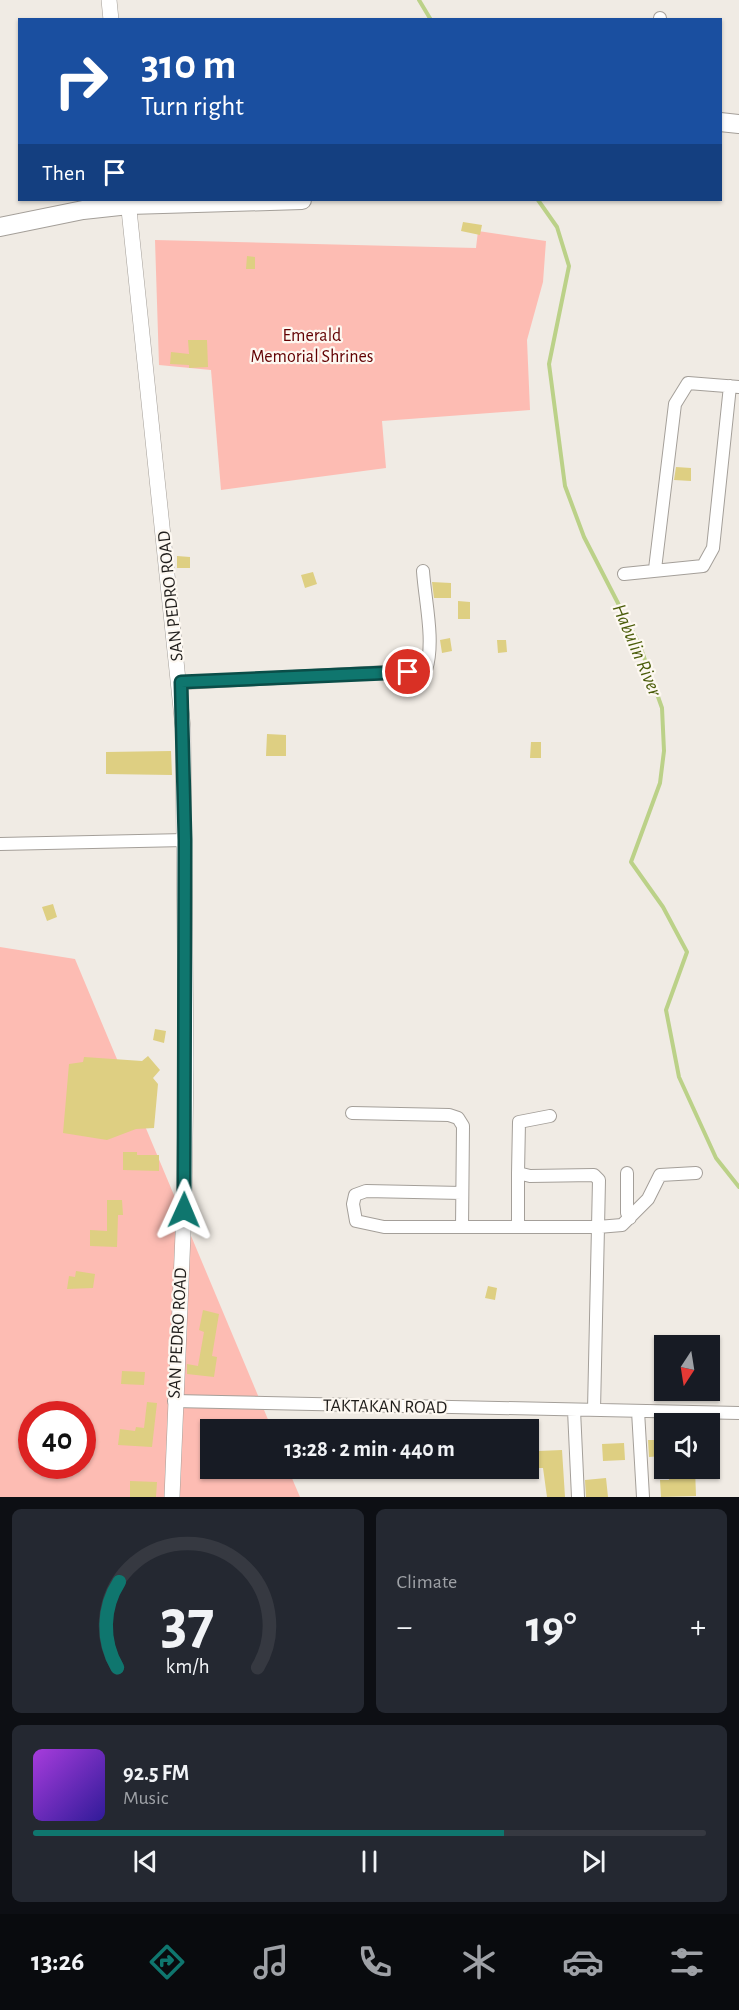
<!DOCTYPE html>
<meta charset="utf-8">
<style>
:root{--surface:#171b24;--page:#242831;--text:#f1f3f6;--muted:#9ea1a6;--line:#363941;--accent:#0f766e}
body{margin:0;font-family:"Alegreya Sans",sans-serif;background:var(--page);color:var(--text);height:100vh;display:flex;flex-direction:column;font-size:22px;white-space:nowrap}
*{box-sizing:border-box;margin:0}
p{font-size:20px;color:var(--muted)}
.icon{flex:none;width:33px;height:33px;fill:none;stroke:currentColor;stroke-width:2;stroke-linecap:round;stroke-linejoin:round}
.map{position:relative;height:1497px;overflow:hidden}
.sheet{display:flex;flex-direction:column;gap:12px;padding:12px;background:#0d0f14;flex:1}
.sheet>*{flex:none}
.banner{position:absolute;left:18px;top:18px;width:704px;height:183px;border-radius:0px;box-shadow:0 2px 4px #0004;background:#1a4fa0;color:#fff;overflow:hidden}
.needle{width:39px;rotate:192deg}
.buttons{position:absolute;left:654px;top:1335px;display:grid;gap:12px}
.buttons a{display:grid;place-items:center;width:66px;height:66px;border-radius:0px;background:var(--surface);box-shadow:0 2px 4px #0004;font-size:30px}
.speed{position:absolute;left:18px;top:1401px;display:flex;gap:12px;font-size:30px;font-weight:700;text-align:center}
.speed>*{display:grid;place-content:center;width:78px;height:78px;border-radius:50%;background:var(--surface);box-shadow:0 2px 4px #0004;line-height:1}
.speed .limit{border:9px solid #d22;background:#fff;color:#111}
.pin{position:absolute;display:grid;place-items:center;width:51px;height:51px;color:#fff;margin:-26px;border:3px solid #fff;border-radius:50%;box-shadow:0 2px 6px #0007}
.me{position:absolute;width:66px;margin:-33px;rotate:1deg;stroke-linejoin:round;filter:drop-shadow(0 0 4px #0008)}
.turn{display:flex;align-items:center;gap:21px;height:126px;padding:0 24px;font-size:27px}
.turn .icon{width:78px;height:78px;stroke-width:2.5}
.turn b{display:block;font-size:42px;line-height:51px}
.then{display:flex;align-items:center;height:57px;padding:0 24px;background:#0003;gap:12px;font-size:22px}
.big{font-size:45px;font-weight:600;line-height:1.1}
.sheet .widget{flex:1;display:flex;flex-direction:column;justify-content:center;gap:9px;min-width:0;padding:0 21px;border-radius:9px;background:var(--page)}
.sheet .dial{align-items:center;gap:0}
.dial svg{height:156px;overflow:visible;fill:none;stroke:var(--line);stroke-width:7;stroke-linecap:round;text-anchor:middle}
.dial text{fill:var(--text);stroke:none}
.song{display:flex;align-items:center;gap:18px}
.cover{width:72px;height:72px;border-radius:9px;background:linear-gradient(135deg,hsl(280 70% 55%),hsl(250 70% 35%))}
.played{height:6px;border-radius:3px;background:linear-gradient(90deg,var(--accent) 70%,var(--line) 70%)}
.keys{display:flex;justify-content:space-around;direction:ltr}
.heat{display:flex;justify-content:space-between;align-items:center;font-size:33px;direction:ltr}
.sheet .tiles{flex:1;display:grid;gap:12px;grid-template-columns:1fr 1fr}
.widget:last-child{grid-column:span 2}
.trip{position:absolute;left:200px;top:1419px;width:339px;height:60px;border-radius:0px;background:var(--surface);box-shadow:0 2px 4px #0004;font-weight:600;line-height:60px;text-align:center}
.tab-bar{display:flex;height:96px;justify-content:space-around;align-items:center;background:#090b0e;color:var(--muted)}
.tab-bar .icon{width:42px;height:42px}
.tab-bar .on{color:var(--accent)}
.tab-bar b{font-size:27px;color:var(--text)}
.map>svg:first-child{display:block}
</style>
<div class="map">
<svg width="739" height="1497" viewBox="0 0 739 1497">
<rect width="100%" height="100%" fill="#f0ebe4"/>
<!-- green -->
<path fill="#fdbcb3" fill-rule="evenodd" d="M478 231 546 241 543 282 527 340 530 410 382 421 386 468 221 490 211 370 159 365 155 240 476 248Z
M0 947 75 959 272 1429 210 1430V1468L288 1469 300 1497H0ZM32 1414H82V1466H32Z"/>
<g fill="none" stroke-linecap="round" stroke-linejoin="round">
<!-- stream -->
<path stroke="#bbd188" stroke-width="4" d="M419 0 431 20
M538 200 557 227 569 266 549 364 565 486 584 537 640 646 662 708 664 751 660 783 631 862 663 907 687 952 666 1010 679 1077 716 1158 739 1187"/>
</g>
<!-- building -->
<path fill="#decf82" d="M463 222 482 225 480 235 461 231Z
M247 256 255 257V269H246Z
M188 340H207L208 367 189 368V365L170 364 171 352 189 354Z
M676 467 691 468V481L674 480Z
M177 556 190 557V568H177Z
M313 572 317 584 305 588 301 575Z
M432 582 451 583V598H434Z
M458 601 470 602V619H458Z
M450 638 452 651 442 653 440 640Z
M497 640H506L507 652 498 653Z
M267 734 286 735V756H266Z
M531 742H541V758H530Z
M171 751 172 775 106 774V752Z
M53 904 57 917 47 921 42 907Z
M155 1029 166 1031 164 1043 153 1040Z
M148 1056 160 1070 153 1078 158 1084 154 1128 136 1129 107 1140 63 1133 69 1064 83 1062 84 1057 142 1061Z
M123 1152H137V1155H159V1171L123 1170Z
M107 1200H122L123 1215H118L117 1247 90 1246V1230L107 1231Z
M76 1271 95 1274 93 1288 67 1289 69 1276 75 1277Z
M488 1286 497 1288 495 1300 485 1298Z
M203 1310 219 1314 212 1356 217 1357 214 1377 187 1374V1364L198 1366 204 1332 199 1330Z
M122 1371 145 1372 144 1385 121 1384Z
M147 1402 157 1403 152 1447 118 1445 120 1429 135 1431 136 1427 144 1428Z
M648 1440H662L663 1456 649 1457Z
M624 1443 625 1460 603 1461 602 1444Z
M562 1450 565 1497H547L543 1468H539L538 1451Z
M668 1468H695L696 1496 661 1497 660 1480H669Z
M606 1478 608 1497H586L585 1480Z
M130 1481 157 1482 156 1497H130Z"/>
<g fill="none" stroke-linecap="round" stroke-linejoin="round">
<!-- minor casing -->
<g stroke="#a49f99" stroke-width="14">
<path id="minor" d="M660 20V18
M655 569 675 404 688 383 739 387
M624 574 703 566 713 548 730 386
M181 683 426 670C435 641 425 601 423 571
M0 844 185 840
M352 1113 449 1115 458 1118 463 1126 462 1227
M518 1173V1226
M627 1173V1213L630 1218
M462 1193 366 1191 355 1195 353 1204 356 1221 384 1227H598L599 1180 594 1175 530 1176 518 1173 519 1122 550 1116
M174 1401 739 1413
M574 1410 578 1497
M594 1410 598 1227 622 1225 648 1199 660 1175 696 1173
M638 1411 643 1497"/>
</g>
<!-- tertiary casing -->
<g stroke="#a49f99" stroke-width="16">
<path id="tertiary" d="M109 0 111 20
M128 200 183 728 186 1064 184 1210 172 1497"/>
</g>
<!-- primary casing -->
<g stroke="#a49f99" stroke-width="20">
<path id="primary" d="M720 122 739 124
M0 227 83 210 129 205 302 200"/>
</g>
<!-- minor -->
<use href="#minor" stroke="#fff" stroke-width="12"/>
<!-- tertiary -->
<use href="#tertiary" stroke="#fff" stroke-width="15"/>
<!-- primary -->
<use href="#primary" stroke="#fff" stroke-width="18"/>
</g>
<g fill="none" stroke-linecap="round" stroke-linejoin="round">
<!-- route casing -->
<g stroke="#0a4d48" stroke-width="15">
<path id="route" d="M184 1210 185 840 181 682 408 672"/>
</g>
<!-- route -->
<use href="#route" stroke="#0f766e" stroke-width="10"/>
</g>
<g text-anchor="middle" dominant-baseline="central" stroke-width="4.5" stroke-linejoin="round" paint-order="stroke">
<!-- park labels -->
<g font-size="18" fill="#620002" stroke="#fdf8f1">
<text x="312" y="336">Emerald<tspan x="312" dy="21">Memorial Shrines</tspan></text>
</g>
<!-- street labels -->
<g font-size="18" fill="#1f1d1b" stroke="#fdf8f1">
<text transform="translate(171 596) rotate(-96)">SAN PEDRO ROAD</text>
<text transform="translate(178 1333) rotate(-87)">SAN PEDRO ROAD</text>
<text transform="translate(385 1407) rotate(1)">TAKTAKAN ROAD</text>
</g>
<!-- water labels -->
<g font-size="20" font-style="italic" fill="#4a5c09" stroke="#fdf8f1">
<text transform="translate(637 650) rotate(67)">Habulin River</text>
</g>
</g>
</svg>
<div class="buttons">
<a><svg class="needle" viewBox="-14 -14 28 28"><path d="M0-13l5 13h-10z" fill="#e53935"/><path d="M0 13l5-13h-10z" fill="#9ea1a6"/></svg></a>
<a><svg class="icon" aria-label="sound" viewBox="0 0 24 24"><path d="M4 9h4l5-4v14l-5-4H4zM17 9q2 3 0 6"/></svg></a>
</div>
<div class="speed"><div class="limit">40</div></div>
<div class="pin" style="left:408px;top:672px;background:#d93025"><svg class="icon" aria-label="arrive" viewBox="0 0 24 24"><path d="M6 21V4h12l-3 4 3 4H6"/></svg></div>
<svg class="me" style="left:184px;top:1210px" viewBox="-20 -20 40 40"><path d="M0-17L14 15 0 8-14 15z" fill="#0f766e" stroke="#fff" stroke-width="4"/></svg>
<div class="trip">13:28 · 2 min · 440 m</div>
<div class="banner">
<div class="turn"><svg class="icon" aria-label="right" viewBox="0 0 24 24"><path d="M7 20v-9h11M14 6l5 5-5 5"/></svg><div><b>310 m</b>Turn right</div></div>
<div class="then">Then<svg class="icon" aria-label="arrive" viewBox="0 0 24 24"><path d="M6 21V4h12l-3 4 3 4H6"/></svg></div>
</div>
</div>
<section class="sheet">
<div class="tiles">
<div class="widget dial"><svg viewBox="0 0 100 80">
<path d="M14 69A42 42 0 1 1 86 69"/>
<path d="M14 69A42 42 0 0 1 15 25" stroke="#0f766e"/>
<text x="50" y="56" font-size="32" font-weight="700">37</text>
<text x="50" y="72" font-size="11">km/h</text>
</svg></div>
<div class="widget"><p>Climate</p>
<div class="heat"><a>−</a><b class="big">19°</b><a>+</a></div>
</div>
<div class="widget">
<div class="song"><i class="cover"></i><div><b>92.5 FM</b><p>Music</p></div></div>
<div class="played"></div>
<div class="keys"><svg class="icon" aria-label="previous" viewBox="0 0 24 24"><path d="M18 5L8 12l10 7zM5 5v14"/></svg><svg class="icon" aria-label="pause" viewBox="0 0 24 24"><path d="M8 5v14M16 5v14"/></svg><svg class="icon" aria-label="next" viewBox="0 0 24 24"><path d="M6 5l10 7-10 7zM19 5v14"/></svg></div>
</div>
</div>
</section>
<nav class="tab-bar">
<b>13:26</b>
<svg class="icon on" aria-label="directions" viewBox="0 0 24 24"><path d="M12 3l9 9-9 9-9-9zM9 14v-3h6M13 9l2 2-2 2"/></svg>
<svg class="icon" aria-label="music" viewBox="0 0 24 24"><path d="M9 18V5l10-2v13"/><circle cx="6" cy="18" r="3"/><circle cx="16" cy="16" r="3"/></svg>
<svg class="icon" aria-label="phone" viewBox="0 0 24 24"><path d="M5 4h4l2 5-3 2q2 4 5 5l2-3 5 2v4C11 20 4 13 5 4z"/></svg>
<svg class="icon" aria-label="climate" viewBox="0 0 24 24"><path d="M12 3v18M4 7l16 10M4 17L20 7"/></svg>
<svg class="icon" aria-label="car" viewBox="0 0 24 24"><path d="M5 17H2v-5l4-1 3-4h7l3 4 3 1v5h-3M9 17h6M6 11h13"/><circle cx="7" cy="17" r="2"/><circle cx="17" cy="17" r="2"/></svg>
<svg class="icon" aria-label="filters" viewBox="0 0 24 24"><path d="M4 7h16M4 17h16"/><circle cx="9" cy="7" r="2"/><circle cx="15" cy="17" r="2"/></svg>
</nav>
